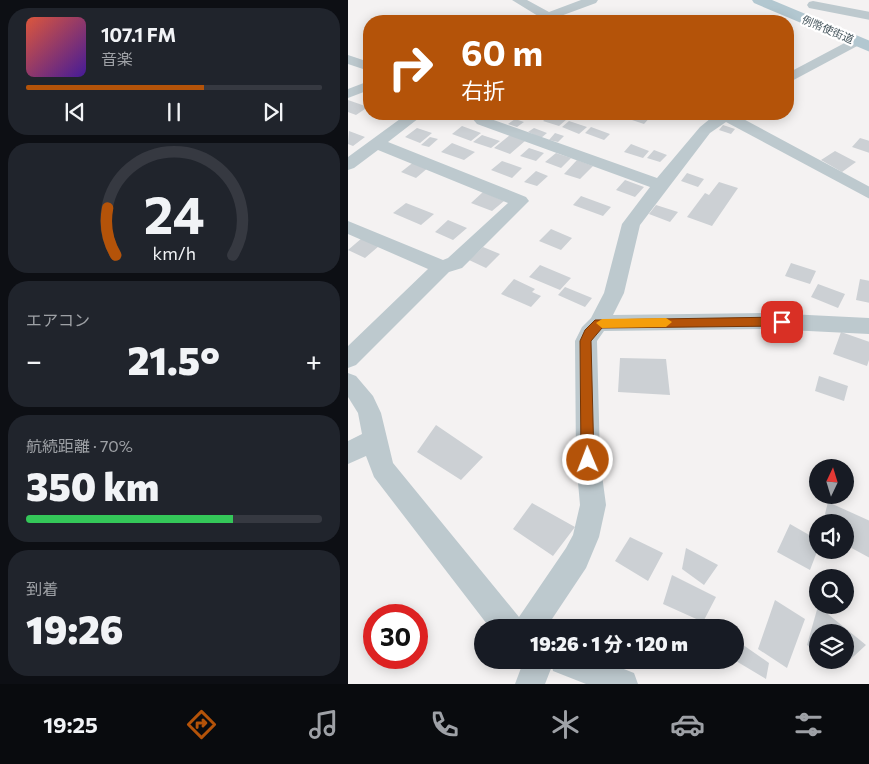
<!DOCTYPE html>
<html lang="ja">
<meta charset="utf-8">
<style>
:root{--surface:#171b24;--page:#20242c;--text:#f1f3f6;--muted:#9ea1a6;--line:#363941;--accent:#b45309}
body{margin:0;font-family:Commissioner,"Noto Sans JP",sans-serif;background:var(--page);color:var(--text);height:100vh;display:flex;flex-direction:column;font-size:19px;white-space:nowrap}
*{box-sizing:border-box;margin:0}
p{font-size:16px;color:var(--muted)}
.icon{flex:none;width:28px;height:28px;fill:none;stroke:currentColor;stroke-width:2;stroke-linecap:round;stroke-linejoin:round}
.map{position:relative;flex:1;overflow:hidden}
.details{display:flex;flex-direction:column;gap:8px;padding:8px;background:#0d0f14;width:348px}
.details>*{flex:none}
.hud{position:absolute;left:15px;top:15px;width:431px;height:105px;border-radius:20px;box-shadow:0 2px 12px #0003;background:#b45309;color:#fff;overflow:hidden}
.needle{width:32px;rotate:4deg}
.fabs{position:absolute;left:461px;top:459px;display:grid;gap:10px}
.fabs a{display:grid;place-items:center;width:45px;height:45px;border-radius:50%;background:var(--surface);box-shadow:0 2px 12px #0003;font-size:25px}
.speed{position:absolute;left:15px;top:604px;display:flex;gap:10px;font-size:25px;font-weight:700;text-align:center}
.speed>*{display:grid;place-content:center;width:65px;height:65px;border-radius:50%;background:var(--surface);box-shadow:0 2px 12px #0003;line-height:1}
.speed .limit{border:8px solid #d22;background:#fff;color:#111}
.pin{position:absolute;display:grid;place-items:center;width:42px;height:42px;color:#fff;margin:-21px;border-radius:10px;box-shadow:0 2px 8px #0006}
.me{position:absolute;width:55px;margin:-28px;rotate:359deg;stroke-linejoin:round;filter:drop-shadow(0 0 4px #0008)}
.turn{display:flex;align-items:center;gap:18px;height:105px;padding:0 15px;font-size:22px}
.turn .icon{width:65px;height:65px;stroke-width:2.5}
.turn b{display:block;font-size:35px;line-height:42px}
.big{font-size:38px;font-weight:800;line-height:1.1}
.details .tile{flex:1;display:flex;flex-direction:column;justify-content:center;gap:8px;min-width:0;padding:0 18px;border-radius:20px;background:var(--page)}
.details .dial{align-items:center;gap:0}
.dial svg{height:130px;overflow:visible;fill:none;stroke:var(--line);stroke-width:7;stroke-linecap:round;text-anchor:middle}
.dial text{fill:var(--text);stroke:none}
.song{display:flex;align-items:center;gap:15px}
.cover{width:60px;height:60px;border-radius:8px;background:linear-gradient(135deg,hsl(10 70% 55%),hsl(260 70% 35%))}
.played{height:5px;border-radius:2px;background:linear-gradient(90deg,var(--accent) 60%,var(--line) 60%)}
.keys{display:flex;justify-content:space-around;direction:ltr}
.heat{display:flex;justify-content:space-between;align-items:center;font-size:28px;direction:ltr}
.charge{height:8px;border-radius:4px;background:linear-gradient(90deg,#34c759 70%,var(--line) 0)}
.trip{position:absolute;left:126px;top:619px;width:270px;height:50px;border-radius:25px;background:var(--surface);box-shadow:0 2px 12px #0003;font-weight:800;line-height:50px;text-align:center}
.menu{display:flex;height:80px;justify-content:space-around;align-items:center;background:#090b0e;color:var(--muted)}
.menu .icon{width:35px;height:35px}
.menu .selected{color:var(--accent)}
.menu b{font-size:22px;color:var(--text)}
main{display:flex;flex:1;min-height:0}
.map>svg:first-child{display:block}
</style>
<main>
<section class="details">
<div class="tile">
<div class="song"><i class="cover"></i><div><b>107.1 FM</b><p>音楽</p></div></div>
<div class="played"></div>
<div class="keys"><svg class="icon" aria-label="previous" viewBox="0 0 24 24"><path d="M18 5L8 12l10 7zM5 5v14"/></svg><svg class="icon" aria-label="pause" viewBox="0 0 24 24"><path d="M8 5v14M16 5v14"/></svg><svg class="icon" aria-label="next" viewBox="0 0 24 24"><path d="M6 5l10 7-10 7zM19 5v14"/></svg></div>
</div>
<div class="tile dial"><svg viewBox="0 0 100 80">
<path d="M14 69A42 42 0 1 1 86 69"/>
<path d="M14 69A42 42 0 0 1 9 40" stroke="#b45309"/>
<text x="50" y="56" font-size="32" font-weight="700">24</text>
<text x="50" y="72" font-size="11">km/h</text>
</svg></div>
<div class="tile"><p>エアコン</p>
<div class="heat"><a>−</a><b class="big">21.5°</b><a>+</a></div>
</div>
<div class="tile"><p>航続距離 · 70%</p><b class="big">350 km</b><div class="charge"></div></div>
<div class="tile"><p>到着</p><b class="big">19:26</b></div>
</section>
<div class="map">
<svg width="522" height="684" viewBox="0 0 522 684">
<rect width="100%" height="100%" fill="#f4f2f2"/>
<!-- building -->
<path fill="#ccd0d4" d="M0 100 20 107 8 115 0 112Z
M173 114H200L192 120Z
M203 114 219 119 211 126 195 121Z
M266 114H305L296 124Z
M167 119 176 122 169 127 160 124Z
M221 121 239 127 231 134 214 127Z
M375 125 387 129 383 134 371 130Z
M114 126 133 133 123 141 104 134Z
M243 127 262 134 256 140 237 133Z
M69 128 84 133 72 143 57 137Z
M186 128 199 133 193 138 180 132Z
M1 131 17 137 5 146 0 144Z
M207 133 216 136 210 142 201 140Z
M134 135 152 141 143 148 125 142Z
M162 135 177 141 162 154 146 148Z
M82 137 90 139 81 147 73 145Z
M512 138 522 141V153L504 147Z
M104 143 127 152 116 160 93 152Z
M283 144 301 151 295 158 276 152Z
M181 148 196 153 188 161 172 156Z
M306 150 319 155 312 162 299 158Z
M487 151 508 162 494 172 473 160Z
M208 153 223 158 213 168 197 162Z
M229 160 245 166 232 179 216 174Z
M67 161 81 167 68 178 53 172Z
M154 161 174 168 164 178 143 170Z
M188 171 200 176 189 186 176 182Z
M339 173 356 179 350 187 333 181Z
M277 180 296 187 287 197 268 190Z
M371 182 390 188 364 226 339 217 357 193 361 195Z
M135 192 156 201 144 211 123 203Z
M233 196 263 207 255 216 225 205Z
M58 203 86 214 73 225 45 213Z
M308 205 330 212 322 222 301 214Z
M100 220 119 228 105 240 87 232Z
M203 229 224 238 213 250 191 241Z
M14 238 31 246 17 258 0 250Z
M135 247 152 254 138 268 121 260Z
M443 263 468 271 462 284 437 276Z
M192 265 223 278 212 290 181 277Z
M166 279 187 289 184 292 193 296 183 307 153 294Z
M512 279 522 281V303L508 300Z
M470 284 497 294 490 308 463 297Z
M217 287 244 298 237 307 210 295Z
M493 332 522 342V357L519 366 485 354Z
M272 358 318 359 322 395 270 392Z
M471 376 500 386 496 401 467 391Z
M88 425 135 457 113 480 69 452Z
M480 502 522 521V558L498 545V522H475Z
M184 503 227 527 205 556 165 529Z
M442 524 470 540V549L462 570 429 552Z
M282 537 315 553 300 581 267 561Z
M338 548 370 565 356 585 334 569Z
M324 575 368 597 355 622 315 604Z
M427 600 457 619 439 668 410 649Z
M470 606 518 645 493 668 481 660H498V632H470V652L459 645Z
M388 640 421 663 418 679 388 661Z"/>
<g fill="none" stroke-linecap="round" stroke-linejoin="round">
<!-- minor -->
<path fill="#bdc9ce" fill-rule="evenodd" d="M164 0H179L201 12 233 0H250L248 3 210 17 212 21H182L184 18 190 16Z
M465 1 522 12V20L461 8 459 5 461 2Z
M508 37 513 38 515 41 513 44 440 83V73Z
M0 55 21 62V71L0 64Z
M21 81V90L0 98V89Z
M45 114H65L71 118 40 142 178 197 181 201 114 268 101 272 8 365 0 368V346L80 269 0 234V221L95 260 100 258 160 203 30 150 6 168 0 170V157L52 119 47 117Z
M126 114H142L140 118 309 178 352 127 368 114H386L522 187V199L378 122 362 133 292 225 276 293 265 315 420 313 522 318V334L420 329 256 331 249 341 252 460 258 505 251 537 238 568 198 628H142L26 477 18 456 0 464V441L14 434 10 413 0 397V373L8 376 25 396 33 413 45 463 171 617 218 548 225 535 232 505 228 460 227 341 234 327 243 318 256 293 274 224 302 187 129 124 123 117Z
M176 660H253L286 673 290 684H238L205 671 204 666 197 684H167Z"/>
<!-- major -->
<path fill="#b2c7d0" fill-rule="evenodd" d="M404 0H424L522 41V52L406 3Z"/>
</g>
<!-- route -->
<path fill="#b45309" stroke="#753606" d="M434 317 439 322 434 326 254 328 243 341 246 460 244 464 240 466 235 464 233 460 232 341 237 330 247 320Z"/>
<!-- slow -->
<path fill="#f59e0b" d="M318 318 324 322 318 327 254 328 248 323 254 319Z"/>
<g text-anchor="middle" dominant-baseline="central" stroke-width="4.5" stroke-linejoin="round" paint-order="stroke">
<!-- far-street labels -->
<g font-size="11" fill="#495960" stroke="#fff">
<text transform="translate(480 29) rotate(23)">例幣使街道</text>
</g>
</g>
</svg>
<div class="fabs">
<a><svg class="needle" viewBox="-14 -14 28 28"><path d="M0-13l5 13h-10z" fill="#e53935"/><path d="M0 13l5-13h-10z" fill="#9ea1a6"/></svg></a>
<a><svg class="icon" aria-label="sound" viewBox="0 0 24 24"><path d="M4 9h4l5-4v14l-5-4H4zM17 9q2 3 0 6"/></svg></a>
<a><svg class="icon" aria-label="search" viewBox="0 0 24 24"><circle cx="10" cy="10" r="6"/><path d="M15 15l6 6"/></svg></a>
<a><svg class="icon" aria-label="layers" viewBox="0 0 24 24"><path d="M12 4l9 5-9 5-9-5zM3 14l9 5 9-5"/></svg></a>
</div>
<div class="speed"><div class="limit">30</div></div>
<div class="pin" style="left:434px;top:322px;background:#d93025"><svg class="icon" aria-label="arrive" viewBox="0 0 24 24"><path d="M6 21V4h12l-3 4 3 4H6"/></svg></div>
<svg class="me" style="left:240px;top:460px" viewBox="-20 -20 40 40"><circle r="17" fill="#b45309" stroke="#fff" stroke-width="3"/><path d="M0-11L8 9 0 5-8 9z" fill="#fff"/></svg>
<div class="trip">19:26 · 1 分 · 120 m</div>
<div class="hud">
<div class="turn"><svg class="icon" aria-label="right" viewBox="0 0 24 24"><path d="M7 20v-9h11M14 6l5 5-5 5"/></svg><div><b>60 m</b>右折</div></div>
</div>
</div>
</main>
<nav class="menu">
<b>19:25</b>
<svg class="icon selected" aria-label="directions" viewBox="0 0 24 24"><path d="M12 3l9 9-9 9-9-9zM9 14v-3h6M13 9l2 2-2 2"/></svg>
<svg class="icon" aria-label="music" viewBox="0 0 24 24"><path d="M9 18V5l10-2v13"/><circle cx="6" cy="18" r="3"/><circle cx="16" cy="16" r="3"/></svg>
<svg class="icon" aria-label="phone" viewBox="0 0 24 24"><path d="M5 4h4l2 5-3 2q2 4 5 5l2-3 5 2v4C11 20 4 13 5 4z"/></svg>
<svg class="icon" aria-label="climate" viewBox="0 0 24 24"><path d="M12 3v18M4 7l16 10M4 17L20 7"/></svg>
<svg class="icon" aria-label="car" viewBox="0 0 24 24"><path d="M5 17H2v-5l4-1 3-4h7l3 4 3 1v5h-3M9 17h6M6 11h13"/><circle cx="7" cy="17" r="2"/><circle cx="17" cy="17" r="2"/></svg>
<svg class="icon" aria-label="filters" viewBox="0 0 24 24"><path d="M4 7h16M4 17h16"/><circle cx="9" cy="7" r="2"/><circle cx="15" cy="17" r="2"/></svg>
</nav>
